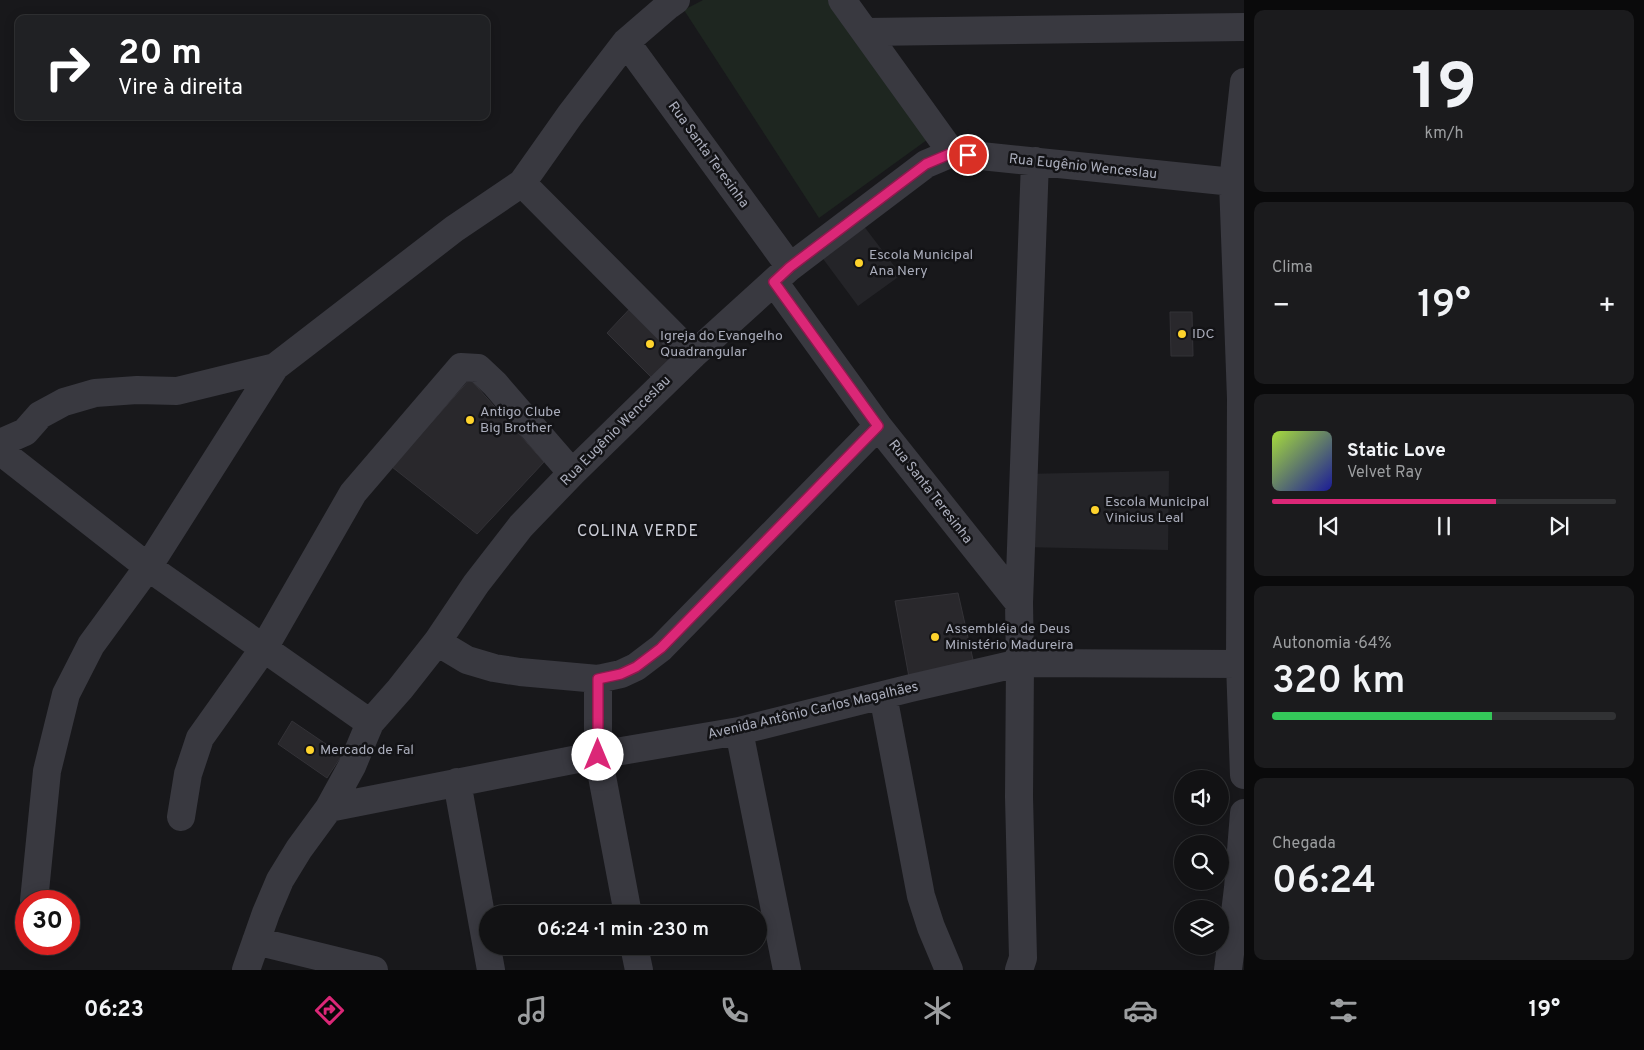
<!DOCTYPE html>
<html lang="pt">
<meta charset="utf-8">
<style>
:root{--surface:#121214;--page:#1b1b1d;--text:#f1f3f6;--muted:#9c9ea0;--line:#313234;--accent:#db2777}
body{margin:0;font-family:Overpass,sans-serif;background:var(--page);color:var(--text);height:100vh;display:flex;flex-direction:column;font-size:19px;white-space:nowrap}
*{box-sizing:border-box;margin:0}
p{font-size:16px;color:var(--muted)}
.icon{flex:none;width:28px;height:28px;fill:none;stroke:currentColor;stroke-width:2;stroke-linecap:round;stroke-linejoin:round}
.map{position:relative;flex:1;overflow:hidden}
.details{display:flex;flex-direction:column;gap:10px;padding:10px;background:#0a0a0b;width:400px}
.details>*{flex:none}
.hud{position:absolute;left:15px;top:15px;width:475px;height:105px;border-radius:10px;box-shadow:0 2px 12px #0003,0 0 0 1px var(--line);background:#202124;color:#fff;overflow:hidden}
.buttons{position:absolute;left:1174px;top:770px;display:grid;gap:10px}
.buttons a{display:grid;place-items:center;width:55px;height:55px;border-radius:50%;background:var(--surface);box-shadow:0 2px 12px #0003,0 0 0 1px var(--line);font-size:25px}
.speed{position:absolute;left:15px;top:890px;display:flex;gap:10px;font-size:25px;font-weight:700;text-align:center}
.speed>*{display:grid;place-content:center;width:65px;height:65px;border-radius:50%;background:var(--surface);box-shadow:0 2px 12px #0003,0 0 0 1px var(--line);line-height:1}
.speed .limit{border:8px solid #d22;background:#fff;color:#111}
.pin{position:absolute;display:grid;place-items:center;width:42px;height:42px;color:#fff;margin:-21px;border:2px solid #fff;border-radius:50%;box-shadow:0 1px 5px #0007}
.me{position:absolute;width:55px;margin:-28px;rotate:0deg;stroke-linejoin:round;filter:drop-shadow(0 0 4px #0008)}
.turn{display:flex;align-items:center;gap:18px;height:105px;padding:0 20px;font-size:22px}
.turn .icon{width:65px;height:65px;stroke-width:2.5}
.turn b{display:block;font-size:35px;line-height:42px}
.big{font-size:38px;font-weight:600;line-height:1.1}
.details .widget{flex:1;display:flex;flex-direction:column;justify-content:center;gap:8px;min-width:0;padding:0 18px;border-radius:10px;background:var(--page)}
.details .dial{align-items:center;gap:0}
.dial b{font-size:65px;line-height:1}
.song{display:flex;align-items:center;gap:15px}
.cover{width:60px;height:60px;border-radius:8px;background:linear-gradient(135deg,hsl(80 70% 55%),hsl(240 70% 35%))}
.played{height:5px;border-radius:2px;background:linear-gradient(90deg,var(--accent) 65%,var(--line) 65%)}
.keys{display:flex;justify-content:space-around;direction:ltr}
.heat{display:flex;justify-content:space-between;align-items:center;font-size:28px;direction:ltr}
.charge{height:8px;border-radius:4px;background:linear-gradient(90deg,#34c759 64%,var(--line) 0)}
.trip{position:absolute;left:479px;top:905px;width:288px;height:50px;border-radius:25px;background:var(--surface);box-shadow:0 2px 12px #0003,0 0 0 1px var(--line);font-weight:600;line-height:50px;text-align:center}
.tab-bar{display:flex;height:80px;justify-content:space-around;align-items:center;background:#070708;color:var(--muted)}
.tab-bar .icon{width:35px;height:35px}
.tab-bar .current{color:var(--accent)}
.tab-bar b{font-size:22px;color:var(--text)}
main{display:flex;flex:1;min-height:0}
.map>svg:first-child{display:block}
</style>
<main>
<div class="map">
<svg width="1244" height="970" viewBox="0 0 1244 970">
<rect width="100%" height="100%" fill="#18181b"/>
<!-- built -->
<path fill="#242428" d="M860 221 901 275 858 306 818 252Z
M1169 471 1168 550 1021 547 1023 474Z"/>
<!-- green -->
<path fill="#1e2620" d="M703 0H831L931 137 819 218 684 10Z"/>
<!-- building -->
<path fill="#29282c" stroke="#333237" d="M638 300 693 355 661 387 607 333Z
M1170 312H1192L1193 356H1171Z
M470 379 544 462 477 534 392 467Z
M958 593 976 673 911 688 895 601Z
M292 721 342 755 327 778 278 744Z"/>
<g fill="none" stroke-linecap="round" stroke-linejoin="round">
<!-- street -->
<path stroke="#393940" stroke-width="28" d="M842 0 952 153
M866 32 1244 27
M626 42 790 267
M1244 82 1233 182 1241 398 1240 664 1244 775
M522 183 693 355
M774 282 878 426 1019 603 1020 663 1019 797 1023 958 1019 970
M0 443 25 432 40 415 64 402 95 393 137 390 177 391 275 367 454 229 522 183 570 115 626 42 669 5 676 0
M0 451 148 567 370 723
M1019 603 1035 161
M437 642 467 660 494 668 520 672 598 679 621 674 636 667 661 648 878 426
M598 679V755L628 914
M883 695 921 896 931 927 949 970
M739 731 787 970
M457 782 491 970
M329 808 598 755 739 731 911 688 1020 663 1240 664
M181 817 188 774 200 738 264 648 353 493 461 367 478 368 495 384 572 473
M34 901 47 771 66 694 91 645 148 567 275 367
M256 941 374 970
M634 946 639 970
M246 970 266 913 280 880 299 849 329 808 352 766 370 723 400 689 437 642 476 584 521 526 572 473 693 355 790 267 926 164 952 153 1233 182
M1228 970 1238 888 1244 813"/>
</g>
<g fill="none" stroke-linecap="round" stroke-linejoin="round">
<!-- route casing -->
<g stroke="#8e194d" stroke-width="12">
<path id="route" d="M598 755V679L621 674 636 667 661 648 878 426 774 282 790 267 926 164 952 153 968 155"/>
</g>
<!-- route -->
<use href="#route" stroke="#db2777" stroke-width="9"/>
</g>
<!-- markers -->
<g fill="#fed32c" stroke="#131316" stroke-width="2">
<circle cx="859" cy="263" r="5"/>
<circle cx="1182" cy="334" r="5"/>
<circle cx="650" cy="344" r="5"/>
<circle cx="470" cy="420" r="5"/>
<circle cx="1095" cy="510" r="5"/>
<circle cx="935" cy="637" r="5"/>
<circle cx="310" cy="750" r="5"/>
</g>
<g text-anchor="middle" dominant-baseline="central" stroke-width="5" stroke-linejoin="round" paint-order="stroke">
<!-- street labels -->
<g font-size="14" fill="#aaadbb" stroke="#131316">
<text transform="translate(708 155) rotate(54)">Rua Santa Teresinha</text>
<text transform="translate(1083 167) rotate(6)">Rua Eugênio Wenceslau</text>
<text transform="translate(616 431) rotate(-45)">Rua Eugênio Wenceslau</text>
<text transform="translate(930 492) rotate(52)">Rua Santa Teresinha</text>
<text transform="translate(813 711) rotate(-13)">Avenida Antônio Carlos Magalhães</text>
</g>
<!-- poi labels -->
<g font-size="14" fill="#aaadbb" stroke="#131316" text-anchor="start">
<text x="869" y="255">Escola Municipal<tspan x="869" dy="16">Ana Nery</tspan></text>
<text x="1192" y="334">IDC</text>
<text x="660" y="336">Igreja do Evangelho<tspan x="660" dy="16">Quadrangular</tspan></text>
<text x="480" y="412">Antigo Clube<tspan x="480" dy="16">Big Brother</tspan></text>
<text x="1105" y="502">Escola Municipal<tspan x="1105" dy="16">Vinicius Leal</tspan></text>
<text x="945" y="629">Assembléia de Deus<tspan x="945" dy="16">Ministério Madureira</tspan></text>
<text x="320" y="750">Mercado de Fal</text>
</g>
<!-- quarter labels -->
<g font-size="16" letter-spacing="1" fill="#cbcdd7" stroke="#131316">
<text x="638" y="532">COLINA VERDE</text>
</g>
</g>
</svg>
<div class="buttons">
<a><svg class="icon" aria-label="sound" viewBox="0 0 24 24"><path d="M4 9h4l5-4v14l-5-4H4zM17 9q2 3 0 6"/></svg></a>
<a><svg class="icon" aria-label="search" viewBox="0 0 24 24"><circle cx="10" cy="10" r="6"/><path d="M15 15l6 6"/></svg></a>
<a><svg class="icon" aria-label="layers" viewBox="0 0 24 24"><path d="M12 4l9 5-9 5-9-5zM3 14l9 5 9-5"/></svg></a>
</div>
<div class="speed"><div class="limit">30</div></div>
<div class="pin" style="left:968px;top:155px;background:#d93025"><svg class="icon" aria-label="arrive" viewBox="0 0 24 24"><path d="M6 21V4h12l-3 4 3 4H6"/></svg></div>
<svg class="me" style="left:598px;top:755px" viewBox="-20 -20 40 40"><circle r="19" fill="#fff"/><path d="M0-13L10 11 0 6-10 11z" fill="#db2777"/></svg>
<div class="trip">06:24 · 1 min · 230 m</div>
<div class="hud">
<div class="turn"><svg class="icon" aria-label="right" viewBox="0 0 24 24"><path d="M7 20v-9h11M14 6l5 5-5 5"/></svg><div><b>20 m</b>Vire à direita</div></div>
</div>
</div>
<section class="details">
<div class="widget dial"><b>19</b><p>km/h</p></div>
<div class="widget"><p>Clima</p>
<div class="heat"><a>−</a><b class="big">19°</b><a>+</a></div>
</div>
<div class="widget">
<div class="song"><i class="cover"></i><div><b>Static Love</b><p>Velvet Ray</p></div></div>
<div class="played"></div>
<div class="keys"><svg class="icon" aria-label="previous" viewBox="0 0 24 24"><path d="M18 5L8 12l10 7zM5 5v14"/></svg><svg class="icon" aria-label="pause" viewBox="0 0 24 24"><path d="M8 5v14M16 5v14"/></svg><svg class="icon" aria-label="next" viewBox="0 0 24 24"><path d="M6 5l10 7-10 7zM19 5v14"/></svg></div>
</div>
<div class="widget"><p>Autonomia · 64%</p><b class="big">320 km</b><div class="charge"></div></div>
<div class="widget"><p>Chegada</p><b class="big">06:24</b></div>
</section>
</main>
<nav class="tab-bar">
<b>06:23</b>
<svg class="icon current" aria-label="directions" viewBox="0 0 24 24"><path d="M12 3l9 9-9 9-9-9zM9 14v-3h6M13 9l2 2-2 2"/></svg>
<svg class="icon" aria-label="music" viewBox="0 0 24 24"><path d="M9 18V5l10-2v13"/><circle cx="6" cy="18" r="3"/><circle cx="16" cy="16" r="3"/></svg>
<svg class="icon" aria-label="phone" viewBox="0 0 24 24"><path d="M5 4h4l2 5-3 2q2 4 5 5l2-3 5 2v4C11 20 4 13 5 4z"/></svg>
<svg class="icon" aria-label="climate" viewBox="0 0 24 24"><path d="M12 3v18M4 7l16 10M4 17L20 7"/></svg>
<svg class="icon" aria-label="car" viewBox="0 0 24 24"><path d="M5 17H2v-5l4-1 3-4h7l3 4 3 1v5h-3M9 17h6M6 11h13"/><circle cx="7" cy="17" r="2"/><circle cx="17" cy="17" r="2"/></svg>
<svg class="icon" aria-label="filters" viewBox="0 0 24 24"><path d="M4 7h16M4 17h16"/><circle cx="9" cy="7" r="2"/><circle cx="15" cy="17" r="2"/></svg>
<b>19°</b>
</nav>
